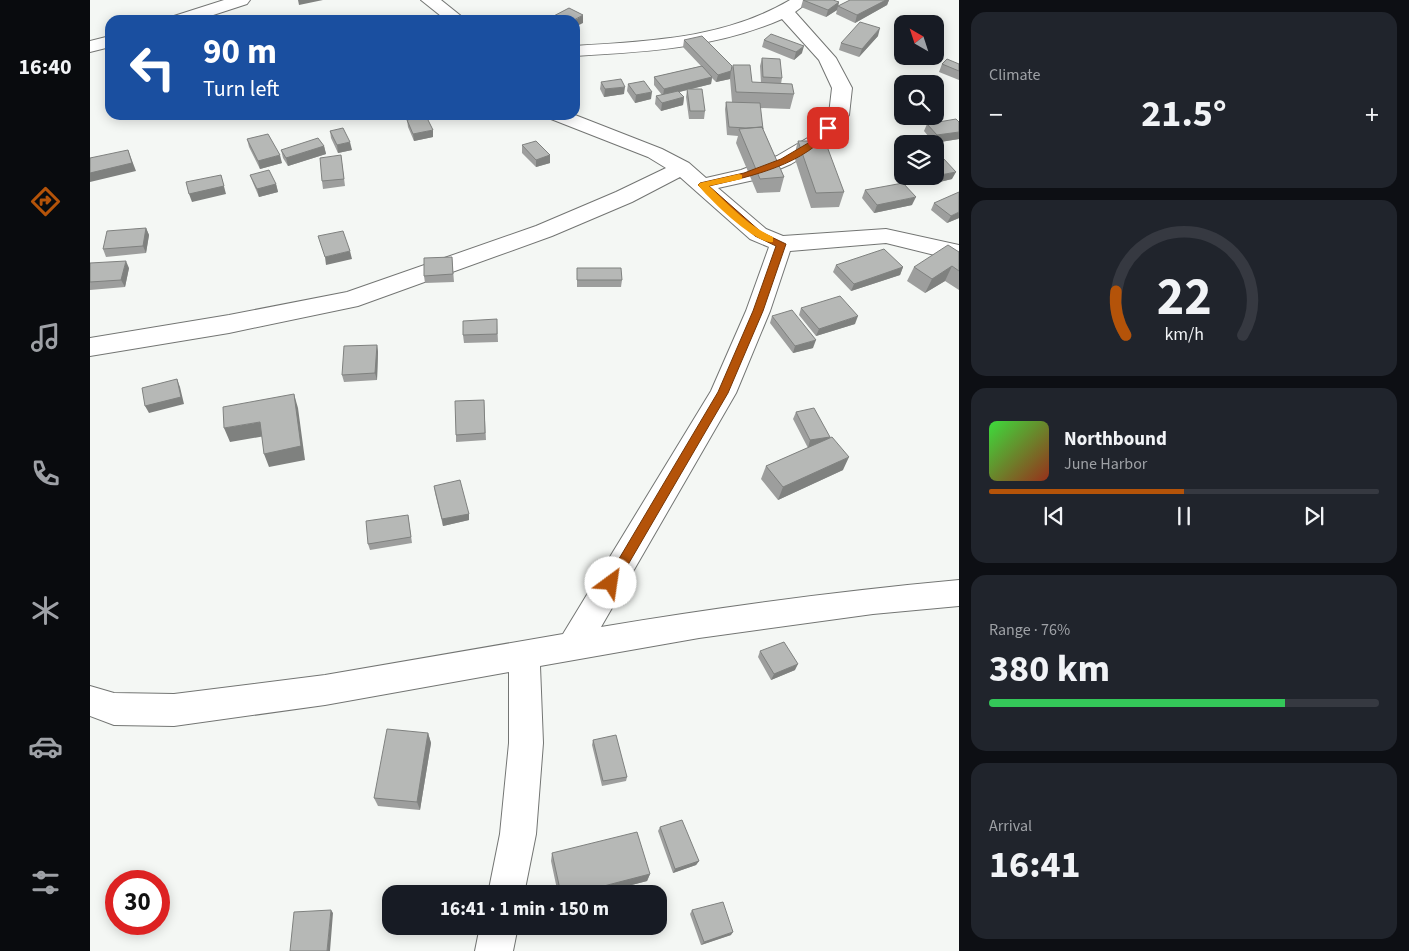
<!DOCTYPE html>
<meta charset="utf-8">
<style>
:root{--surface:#171b24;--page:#20242c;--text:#f1f3f6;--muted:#9ea1a6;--line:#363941;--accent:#b45309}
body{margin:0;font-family:"Source Sans 3",sans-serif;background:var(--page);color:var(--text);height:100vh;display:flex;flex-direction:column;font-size:19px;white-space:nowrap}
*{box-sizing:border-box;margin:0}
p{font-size:16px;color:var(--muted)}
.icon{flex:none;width:28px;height:28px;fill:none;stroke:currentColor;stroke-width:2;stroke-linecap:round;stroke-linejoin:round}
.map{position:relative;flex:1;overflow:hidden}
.sheet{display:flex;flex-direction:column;gap:12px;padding:12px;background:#0d0f14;width:450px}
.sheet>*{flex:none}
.top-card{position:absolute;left:15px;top:15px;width:475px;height:105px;border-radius:15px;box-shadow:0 2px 12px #0003;background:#1a4fa0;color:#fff;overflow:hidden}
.needle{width:32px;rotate:321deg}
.tools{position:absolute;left:804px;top:15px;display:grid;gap:10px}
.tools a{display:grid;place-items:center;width:50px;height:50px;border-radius:10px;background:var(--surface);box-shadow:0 2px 12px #0003;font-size:25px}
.speed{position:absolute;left:15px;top:870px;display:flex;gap:10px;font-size:25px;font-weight:700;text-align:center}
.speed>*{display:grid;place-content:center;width:65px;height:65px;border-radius:50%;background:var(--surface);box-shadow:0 2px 12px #0003;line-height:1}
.speed .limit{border:8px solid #d22;background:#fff;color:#111}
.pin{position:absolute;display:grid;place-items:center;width:42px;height:42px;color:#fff;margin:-21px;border-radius:10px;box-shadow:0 2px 8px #0006}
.me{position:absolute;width:55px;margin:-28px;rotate:31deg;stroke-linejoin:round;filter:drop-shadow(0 0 4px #0008)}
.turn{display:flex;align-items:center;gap:18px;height:105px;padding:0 15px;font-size:22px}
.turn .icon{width:65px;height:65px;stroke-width:2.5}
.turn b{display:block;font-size:35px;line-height:42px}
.big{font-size:38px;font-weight:700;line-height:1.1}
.sheet .tile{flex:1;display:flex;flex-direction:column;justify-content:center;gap:8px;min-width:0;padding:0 18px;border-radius:15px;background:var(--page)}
.sheet .dial{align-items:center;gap:0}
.dial svg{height:130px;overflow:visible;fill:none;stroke:var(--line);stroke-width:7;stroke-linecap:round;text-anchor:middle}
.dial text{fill:var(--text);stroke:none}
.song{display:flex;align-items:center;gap:15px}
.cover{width:60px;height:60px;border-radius:8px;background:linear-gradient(135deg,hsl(120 70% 55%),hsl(10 70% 35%))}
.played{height:5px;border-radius:2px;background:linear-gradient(90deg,var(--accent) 50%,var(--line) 50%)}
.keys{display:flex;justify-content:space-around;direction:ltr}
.heat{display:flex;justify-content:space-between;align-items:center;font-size:28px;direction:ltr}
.charge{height:8px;border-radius:4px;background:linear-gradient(90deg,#34c759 76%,var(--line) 0)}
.trip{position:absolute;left:292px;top:885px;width:285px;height:50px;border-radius:15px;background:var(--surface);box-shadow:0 2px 12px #0003;font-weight:700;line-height:50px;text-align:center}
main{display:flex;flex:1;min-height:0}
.tabs{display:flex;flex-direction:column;width:90px;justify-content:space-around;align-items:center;background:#090b0e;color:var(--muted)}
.tabs .icon{width:35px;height:35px}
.tabs .current{color:var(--accent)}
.tabs b{font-size:22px;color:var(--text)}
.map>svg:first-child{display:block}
</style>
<main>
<nav class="tabs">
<b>16:40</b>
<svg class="icon current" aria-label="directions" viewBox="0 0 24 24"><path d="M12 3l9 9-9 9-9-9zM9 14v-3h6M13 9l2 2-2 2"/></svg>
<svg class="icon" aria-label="music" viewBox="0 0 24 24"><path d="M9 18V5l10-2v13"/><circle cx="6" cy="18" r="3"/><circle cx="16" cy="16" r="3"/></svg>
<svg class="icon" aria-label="phone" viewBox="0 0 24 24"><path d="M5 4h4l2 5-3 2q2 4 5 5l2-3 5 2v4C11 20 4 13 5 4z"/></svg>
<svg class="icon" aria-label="climate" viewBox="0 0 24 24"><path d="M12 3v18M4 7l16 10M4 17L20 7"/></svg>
<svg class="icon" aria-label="car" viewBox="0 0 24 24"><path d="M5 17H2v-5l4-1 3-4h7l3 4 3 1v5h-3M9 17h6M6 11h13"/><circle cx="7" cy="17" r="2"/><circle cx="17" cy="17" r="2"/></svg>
<svg class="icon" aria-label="filters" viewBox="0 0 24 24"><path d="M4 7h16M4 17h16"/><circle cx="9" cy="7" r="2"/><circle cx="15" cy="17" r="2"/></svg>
</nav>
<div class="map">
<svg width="869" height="951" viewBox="0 0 869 951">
<rect width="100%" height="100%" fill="#f4f7f4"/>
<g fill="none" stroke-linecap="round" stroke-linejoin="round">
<!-- minor casing -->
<g stroke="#737573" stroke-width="2">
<path id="minor" d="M134 0H160L157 4 108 20H81L84 16Z
M331 0H351L376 20H356Z
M700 0H721L705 12 746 58 762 88 759 115 735 144 701 164 664 180 628 188 676 229 693 236 796 229 869 245V261L796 243 700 251 680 311 646 393 511 627C630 607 749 591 869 580V606L783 614 609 638 450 666 453 743 446 834 434 894H398L410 834 419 743V672L235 705 84 726 24 725 0 716V686L24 693 84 694 235 675 473 634 621 391 656 311 679 247 660 239 590 177 542 202 462 236 268 306 139 333 0 356V338L139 315 257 292 446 226 526 192 576 168 558 157 461 119 458 115H485L572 149 599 163 616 178 651 170 687 156 721 136 739 114 742 88 729 60 692 19C626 48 556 52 485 56V46C560 41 634 39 700 0Z
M20 36V47L0 52V41Z
M390 926H428L423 951H385Z"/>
</g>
<!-- minor -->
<use href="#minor" fill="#fff" fill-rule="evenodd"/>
</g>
<!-- wall -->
<path fill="#9d9e9d" d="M713 0 749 2 747 10 736 17 711 7Z
M760 0H799L797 5 765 23 746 14 748 6Z
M788 36 769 57 749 50 751 43Z
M594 40 642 66 662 82 671 83 670 66 672 58 692 78 691 84 704 94 700 109 670 108 673 129 694 177 690 192 667 193 646 143 648 136 637 135 635 109 636 102H642L640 79 626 82 622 78 621 84 601 89 615 111 614 119H599L596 97 597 90 589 92 594 97 593 105 571 111 565 104 566 96 572 95 564 85V77L611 66 593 47Z
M674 40 712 53 704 60 672 47Z
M852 64H869V80L849 72Z
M511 82 534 94 514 97 510 89Z
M538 84 561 99 545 103 537 91Z
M317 120 343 137 324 141 318 127Z
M869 122V139L844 143 834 131 837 124Z
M240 131 262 150 248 153 241 138Z
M157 139 192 163 170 169 159 147Z
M708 141 754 192 749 207 721 208 704 156Z
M432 145 460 155V163L446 167 432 153Z
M234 146 236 154 198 166 193 158 191 150Z
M251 155 255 186 233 189 232 181Z
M160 175 186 184 188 192 169 197 163 183Z
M829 176H845L862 179 837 185Z
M775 190 822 205 784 213 772 198Z
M844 203 869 218 857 223 841 210Z
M56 228 59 235 56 253 16 257 13 249Z
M869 252V290L855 281 835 293 817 281 824 267Z
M362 257 364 282 335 283 334 276Z
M0 263 39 268 35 287 0 290Z
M746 265 813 267 810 275 761 291 743 272Z
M487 268 532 280 531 287H487Z
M711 308 765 324 726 336 709 315Z
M682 316 723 348 703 353 680 323Z
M407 319 408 342 374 343 373 335Z
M287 345 288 352 287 380 254 382 252 375Z
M394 400 396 440 366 442V435Z
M706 412 740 437 739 438 753 470 688 500 671 479 676 466 718 448 703 419Z
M344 486 379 514V520L353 526 345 493Z
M318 515 322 543 280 550 278 544Z
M670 651 705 670 681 680 668 657Z
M338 733 341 743 330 810 288 806 284 798Z
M503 740 537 777 536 781 512 786 502 745Z
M570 827 609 861 606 865 583 873 568 831Z
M462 853 560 874 557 881 507 894H468L461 861Z
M602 910 641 935 611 945 600 914Z"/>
<!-- shaded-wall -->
<path fill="#7f817f" d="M208 0H233L209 5Z
M796 0H799L797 5 765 23 767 15Z
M749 2 747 10 736 17 738 10Z
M493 15V23L485 27V20Z
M790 28 788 36 769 57 772 49Z
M714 46 712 53 704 60 706 52Z
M641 71 640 79 626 82 628 75Z
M622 77 621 84 573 96 574 89Z
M535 87 534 94 514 97 515 89Z
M562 92 561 99 545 103 546 95Z
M594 97 593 105 571 111 572 103Z
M343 130V137L324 141 323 134Z
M869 132V139L844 143 847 135Z
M260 142 262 150 248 153 247 145Z
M234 146 236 154 198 166 196 158Z
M38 150 46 171 0 182V173Z
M190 155 192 163 170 169 168 161Z
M460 155V163L446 167V160Z
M866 172 862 179 837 185 840 177Z
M131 175 136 194 102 202 99 194Z
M186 184 188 192 169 197 167 189Z
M826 197 822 205 784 213 787 205Z
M869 212V218L857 223 861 216Z
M56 228 59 235 56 253 53 246Z
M260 251 262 259 236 265 235 257Z
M36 261 39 268 35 287 31 280Z
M862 266 855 281 835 293 842 279Z
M813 267 810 275 761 291 764 284Z
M768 316 765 324 726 336 729 329Z
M726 340 723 348 703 353 705 346Z
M287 345 288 352 287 380 285 373Z
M87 379 90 387 94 404 59 413 55 406Z
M204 394 208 408 215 460 179 467 174 454Z
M170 422 175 436 140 442 134 428Z
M740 437 737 444 718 448 720 440Z
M759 457 753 470 688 500 693 487Z
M379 514V520L353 526 352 519Z
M708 664 705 670 681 680 684 674Z
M338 733 341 743 330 810 327 802Z
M609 861 606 865 583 873 585 869Z
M560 874 557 881 507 894H483Z
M241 910 243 913 240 951H237Z
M643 932 641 935 611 945 614 942Z"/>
<!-- building -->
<path fill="#b6b8b6" stroke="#7f817f" d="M713 0H743L749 2 738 10Z
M760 0H796L767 15 748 6Z
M479 8 493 15 484 20H456Z
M770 22 790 28 772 49 751 43Z
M681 34 714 46 706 52 674 40Z
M612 36 642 66 641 71 628 75 594 40Z
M672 58 690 59 692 78 673 77Z
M857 59 869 64V71L852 64Z
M643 65H660L662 82 702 84 704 94 646 92Z
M612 66 622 77 574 89 564 77Z
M20 67V78H19L17 68Z
M531 79 535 87 515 89 511 82Z
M554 81 562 92 546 95 538 84Z
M597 89H612L615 111H600Z
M588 91 594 97 572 103 566 96Z
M636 102 670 103 673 129 672 127 656 128 639 127Z
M336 116 343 130 323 134 317 120Z
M866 119 869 122V132L847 135 837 124Z
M672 127 694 177 670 179 649 129Z
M253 128 260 142 247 145 240 131Z
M178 134 190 155 168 161 157 139Z
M228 138 234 146 196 158 191 150Z
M446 141 460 155 446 160 432 145Z
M708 141H735L754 192 726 193Z
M38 150 42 163 0 173V158Z
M251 155 254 179 232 181 230 158Z
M853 158 866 172 845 176V160Z
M179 170 186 184 167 189 160 175Z
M131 175 134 186 99 194 96 182Z
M813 183 826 197 787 205 775 190Z
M869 192V212L861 216 844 203Z
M56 228 53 246 13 249 17 231Z
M253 231 260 251 235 257 228 236Z
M858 245 869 252V271L862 266 842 279 824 267Z
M794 249 813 267 764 284 746 265Z
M362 257 363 274 334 276V258Z
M36 261 31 280 0 282V263Z
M487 268H531L532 280H487Z
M750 296 768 316 729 329 711 308Z
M702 310 726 340 705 346 682 316Z
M407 319V334L373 335V321Z
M287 345 285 373 252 375 254 346Z
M87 379 91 397 55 406 52 388Z
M204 394 211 446 174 454 170 422 134 428 133 407Z
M394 400 395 433 366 435 365 401Z
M724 408 740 437 720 440 706 412Z
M742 437 759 457 693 487 676 466Z
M370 480 379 514 352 519 344 486Z
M318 515 321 537 278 544 276 521Z
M694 642 708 664 684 674 670 651Z
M297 729 338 733 327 802 284 798Z
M526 735 537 777 513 781 503 740Z
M592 820 609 861 585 869 570 827Z
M547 832 560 874 483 894H471L462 853Z
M633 902 643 932 614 942 602 910Z
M241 910 237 951H200L204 912Z"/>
<!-- route -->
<path fill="#b45309" stroke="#753606" d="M738 125 743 128C715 165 662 176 619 186L671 232 696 244 673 311 638 393 525 587 521 589 517 587 515 583 517 579 628 392 663 311 686 246 665 236 608 185 610 183 654 173 691 159 725 139 735 126Z"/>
<!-- slow -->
<path fill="#f59e0b" d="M649 174 652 175V179L619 186C639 205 658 226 683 237V242C666 245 619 199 608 185L610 183Z"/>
</svg>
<div class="tools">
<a><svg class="needle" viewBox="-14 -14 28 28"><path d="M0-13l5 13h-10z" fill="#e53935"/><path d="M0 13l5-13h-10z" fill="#9ea1a6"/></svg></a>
<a><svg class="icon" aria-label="search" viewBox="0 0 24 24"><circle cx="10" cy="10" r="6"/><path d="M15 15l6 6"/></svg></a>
<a><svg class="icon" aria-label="layers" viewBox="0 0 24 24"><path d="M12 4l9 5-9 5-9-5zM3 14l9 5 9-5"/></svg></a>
</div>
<div class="speed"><div class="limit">30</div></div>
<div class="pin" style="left:738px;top:128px;background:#d93025"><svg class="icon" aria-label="arrive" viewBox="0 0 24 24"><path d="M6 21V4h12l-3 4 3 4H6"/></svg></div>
<svg class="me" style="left:521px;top:583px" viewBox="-20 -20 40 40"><circle r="19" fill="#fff"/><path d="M0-13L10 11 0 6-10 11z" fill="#b45309"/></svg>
<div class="trip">16:41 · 1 min · 150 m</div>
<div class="top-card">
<div class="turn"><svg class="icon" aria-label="left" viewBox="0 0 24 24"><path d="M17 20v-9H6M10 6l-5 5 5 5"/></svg><div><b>90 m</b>Turn left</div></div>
</div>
</div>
<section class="sheet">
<div class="tile"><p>Climate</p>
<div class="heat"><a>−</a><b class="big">21.5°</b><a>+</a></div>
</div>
<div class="tile dial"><svg viewBox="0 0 100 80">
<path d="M14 69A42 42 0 1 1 86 69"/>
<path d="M14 69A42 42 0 0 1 8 42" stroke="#b45309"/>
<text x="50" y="56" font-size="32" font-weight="700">22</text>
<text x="50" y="72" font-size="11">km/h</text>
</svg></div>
<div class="tile">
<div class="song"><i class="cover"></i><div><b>Northbound</b><p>June Harbor</p></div></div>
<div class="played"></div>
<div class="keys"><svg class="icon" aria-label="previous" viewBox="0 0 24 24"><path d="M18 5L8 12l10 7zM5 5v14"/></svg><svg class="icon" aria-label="pause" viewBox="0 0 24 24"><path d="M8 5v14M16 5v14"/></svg><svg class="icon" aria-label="next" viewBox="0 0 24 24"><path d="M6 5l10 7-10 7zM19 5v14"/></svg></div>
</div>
<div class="tile"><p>Range · 76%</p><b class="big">380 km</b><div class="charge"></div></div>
<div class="tile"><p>Arrival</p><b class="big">16:41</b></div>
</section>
</main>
